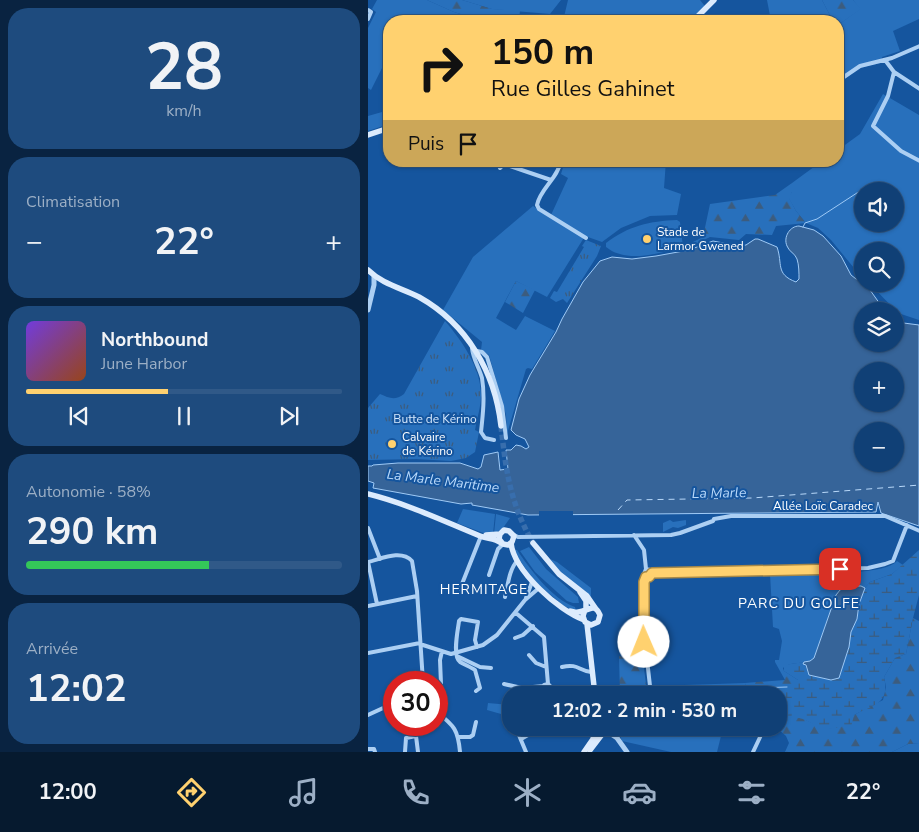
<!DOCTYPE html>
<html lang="fr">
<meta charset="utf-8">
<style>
:root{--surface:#104076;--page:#1e4b7e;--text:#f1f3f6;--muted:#9cafc5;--line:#305988;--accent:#ffd16f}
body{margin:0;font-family:"Nunito Sans",sans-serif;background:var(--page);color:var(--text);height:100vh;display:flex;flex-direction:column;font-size:19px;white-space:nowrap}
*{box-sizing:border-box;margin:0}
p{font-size:16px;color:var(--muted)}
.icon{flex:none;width:28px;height:28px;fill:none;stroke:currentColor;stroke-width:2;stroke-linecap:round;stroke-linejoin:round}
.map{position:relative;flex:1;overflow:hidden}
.side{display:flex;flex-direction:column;gap:8px;padding:8px;background:#092341;width:368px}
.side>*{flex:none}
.guide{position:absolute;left:15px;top:15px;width:461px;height:152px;border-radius:20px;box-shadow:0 1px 4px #0004,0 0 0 1px var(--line);background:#ffd16f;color:#111;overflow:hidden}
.fabs{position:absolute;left:486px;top:182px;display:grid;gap:10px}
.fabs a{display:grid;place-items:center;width:50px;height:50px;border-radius:50%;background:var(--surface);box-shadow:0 1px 4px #0004,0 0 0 1px var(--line);font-size:25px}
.speed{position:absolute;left:15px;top:671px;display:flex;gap:10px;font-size:25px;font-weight:700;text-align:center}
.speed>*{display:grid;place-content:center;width:65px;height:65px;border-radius:50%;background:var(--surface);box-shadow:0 1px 4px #0004,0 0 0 1px var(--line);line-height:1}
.speed .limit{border:8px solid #d22;background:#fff;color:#111}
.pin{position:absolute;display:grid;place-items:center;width:42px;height:42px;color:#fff;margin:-21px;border-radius:10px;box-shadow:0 2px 8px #0006}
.me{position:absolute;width:55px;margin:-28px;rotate:359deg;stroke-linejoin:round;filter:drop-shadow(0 0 4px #0008)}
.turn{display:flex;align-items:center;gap:18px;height:105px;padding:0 25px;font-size:22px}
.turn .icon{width:65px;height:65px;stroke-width:2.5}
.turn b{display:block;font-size:35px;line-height:42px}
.then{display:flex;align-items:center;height:48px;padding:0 25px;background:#0003;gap:10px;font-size:19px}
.big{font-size:38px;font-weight:700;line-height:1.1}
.side .card{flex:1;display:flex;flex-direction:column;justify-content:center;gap:8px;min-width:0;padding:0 18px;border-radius:20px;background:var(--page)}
.side .dial{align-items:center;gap:0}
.dial b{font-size:65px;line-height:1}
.song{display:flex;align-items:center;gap:15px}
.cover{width:60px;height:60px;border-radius:8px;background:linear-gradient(135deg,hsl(260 70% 55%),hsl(20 70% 35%))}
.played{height:5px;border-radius:2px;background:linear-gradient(90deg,var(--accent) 45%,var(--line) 45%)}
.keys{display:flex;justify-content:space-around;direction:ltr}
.heat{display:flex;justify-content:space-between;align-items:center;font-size:28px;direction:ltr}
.charge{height:8px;border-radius:4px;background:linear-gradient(90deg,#34c759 58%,var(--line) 0)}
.trip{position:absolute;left:134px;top:686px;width:285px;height:50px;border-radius:20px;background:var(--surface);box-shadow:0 1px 4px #0004,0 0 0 1px var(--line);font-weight:700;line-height:50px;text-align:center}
.tabs{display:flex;height:80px;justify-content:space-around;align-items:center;background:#061a2f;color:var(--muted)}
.tabs .icon{width:35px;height:35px}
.tabs .selected{color:var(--accent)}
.tabs b{font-size:22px;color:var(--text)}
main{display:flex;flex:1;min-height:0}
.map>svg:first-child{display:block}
</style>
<main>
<section class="side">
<div class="card dial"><b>28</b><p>km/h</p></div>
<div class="card"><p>Climatisation</p>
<div class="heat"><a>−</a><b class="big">22°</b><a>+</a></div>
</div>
<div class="card">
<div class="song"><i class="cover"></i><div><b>Northbound</b><p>June Harbor</p></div></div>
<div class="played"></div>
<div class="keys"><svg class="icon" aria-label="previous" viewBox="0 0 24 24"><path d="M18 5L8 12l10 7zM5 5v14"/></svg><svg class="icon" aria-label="pause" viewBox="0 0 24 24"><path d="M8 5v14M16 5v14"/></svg><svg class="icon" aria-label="next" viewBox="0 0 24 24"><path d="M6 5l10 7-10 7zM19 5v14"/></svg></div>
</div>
<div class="card"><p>Autonomie · 58%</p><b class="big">290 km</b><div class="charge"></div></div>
<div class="card"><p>Arrivée</p><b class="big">12:02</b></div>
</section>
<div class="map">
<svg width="552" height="752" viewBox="0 0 552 752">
<defs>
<pattern id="forest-firs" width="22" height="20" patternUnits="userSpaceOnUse" patternTransform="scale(1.25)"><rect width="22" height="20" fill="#2870bc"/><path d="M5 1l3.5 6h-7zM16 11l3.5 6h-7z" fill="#3c5c7e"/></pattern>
<pattern id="wetland-marsh" width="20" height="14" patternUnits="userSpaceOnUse" patternTransform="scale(1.25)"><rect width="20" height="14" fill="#2870bc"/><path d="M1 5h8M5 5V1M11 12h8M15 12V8" fill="none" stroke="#3c5c7e"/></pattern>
<pattern id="park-tufts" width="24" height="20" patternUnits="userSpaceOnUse" patternTransform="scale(1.25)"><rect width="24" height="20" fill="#2870bc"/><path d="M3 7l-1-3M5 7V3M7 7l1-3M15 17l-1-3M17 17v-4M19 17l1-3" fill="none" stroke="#3c5c7e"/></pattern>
</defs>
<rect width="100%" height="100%" fill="#15559e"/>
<!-- grass -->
<path fill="#2870bc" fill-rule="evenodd" d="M9 0H59L86 12 115 21H21V63L17 62 3 90 0 88V28L8 12 4 9Z
M94 0H193L182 14 124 9Z
M200 0H332L340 10 330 21H195Z
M399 0H454L465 21H403Z
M485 0H551V19L525 31 532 51 514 57 513 63 491 68 470 84V25L492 9Z
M515 94 551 115V320L530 313 502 284H528V251H495V279L463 240 450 228 438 223 428 211 420 197 424 192V183L454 161H470V150L492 134ZM495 191H528V224H495Z
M21 110V124L0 131V116Z
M197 161H298L296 188 313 194 309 215 282 216 253 228 234 242 217 236 179 297 148 281 128 318 148 330 157 316 187 331 164 369 160 368 158 369 139 434 138 415 121 355 113 350 114 342 75 310 105 257 165 206 180 216 183 215 200 178 193 174Z
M309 220 312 222 315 247C292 253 259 264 238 247V243C260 226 282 221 309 220Z
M95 509 127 514 125 534H118L89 523Z
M128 514 142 518 135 528 126 534Z
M161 547 178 569 210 597 211 603H205L199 601 167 572 152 551Z
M145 550H149C162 569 184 599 207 607L208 611 196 606 166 581Z
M182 559 189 562 223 588V599L196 576Z
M529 561 535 565 524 574 502 582 497 588 493 586 472 590 468 595 446 658C437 666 424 660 415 668L416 671H412L407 662V660H411L414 641 411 629 405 627 402 574C426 573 516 577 529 561Z
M377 683 378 688 373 695H282L286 686Z
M120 703 142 705V713L133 714 119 710Z
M249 728H355L349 752H303L254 741Z
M551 743V752H524L540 744Z"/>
<!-- forest -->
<path fill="url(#forest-firs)" d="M59 0H94L124 9 152 10 151 21H116L86 12Z
M454 0H485L493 9 470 25V21H465Z
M424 183V192L421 198 428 211 438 223 408 226 404 235 378 234 371 240 342 237 319 248 302 252V250L315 247 335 237 342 204 407 195Z
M148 281 167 290 155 313 137 302Z
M545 618 551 621V743L540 744 524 752H417L421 743 418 736 409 728 410 695H389L387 692 378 688 377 683 417 680 412 671H416L430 680V685L423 711 429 717C439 718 446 727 458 728 469 730 478 721 486 715 495 710 505 705 515 700L518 687 516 677 527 658 538 654Z
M251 656 275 661 278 684 274 694 252 695Z"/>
<!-- wetland -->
<path fill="url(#wetland-marsh)" d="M551 550V595L545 618 538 654 527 658 516 677C522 704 507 704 486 715L483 727C472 724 470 729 460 729 444 729 439 714 422 719L420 715 423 711 418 708C415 700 416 694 419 686L430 685V680L416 671V665L436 662 441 675 463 680 471 678 481 647 483 632 489 619 495 590 502 582 524 574Z"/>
<!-- park -->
<path fill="url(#park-tufts)" d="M218 240 233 246 229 256 199 303 195 299 188 302 182 298 186 291 189 292 216 247 214 246Z
M77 321C94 341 113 368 113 395 113 406 109 419 107 430L111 432 107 452 98 458 83 461 48 459 0 460V408L12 394C21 398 27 401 36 394Z
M302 520 305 522 318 520V525L310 528 305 527 295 532V523Z"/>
<!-- water -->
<path fill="#366499" stroke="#9fcaf6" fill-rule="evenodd" d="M431 226 446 230 455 236 473 256 483 275 502 290 517 311H495V344H528V322L551 325V526L513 513 510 502 508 512 160 515 104 505V503L93 504 5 488 6 483 0 481V466H4L5 465 30 463H92L110 469 113 467 116 455 130 452 132 470 140 469 138 450H143L148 445 153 446 158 449 161 447 157 439 148 435 143 430 151 399 162 375 188 332 194 319 215 282 232 261 244 257 264 259 288 256 321 250 345 241 371 246 378 245 387 239H390L409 247C415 264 407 274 428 282L431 279C431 273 431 265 429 259 427 253 421 252 419 246 415 237 422 226 431 226ZM495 371H528V404H495ZM495 431H528V464H495Z
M479 586H493L497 588 491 604 489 619 483 632 481 647 471 678 463 680 441 675 438 665 435 664 436 662 442 661 446 658 468 595 472 590Z"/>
<!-- pier -->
<path fill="#15559e" d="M171 511H205V518H171Z"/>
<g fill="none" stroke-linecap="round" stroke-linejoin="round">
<!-- stream -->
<path stroke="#9fcaf6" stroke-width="1" d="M435 227 437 223 449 219 495 189
M291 695 300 691 419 687"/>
<!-- ferry -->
<path stroke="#b9d9fa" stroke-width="1" stroke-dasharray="6 5" stroke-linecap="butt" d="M250 510 259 500 384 498 552 485"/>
<!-- secondary-tunnel -->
<path stroke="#386ead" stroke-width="5.5" stroke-dasharray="5.5 3" stroke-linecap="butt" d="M133 426C138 471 142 503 165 543"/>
<!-- minor -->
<path stroke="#accff3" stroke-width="4" d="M0 10 3 12 0 19
M517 60 526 72 552 89
M526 72 520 96 505 126 533 151 552 161
M470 81 492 66 524 58 552 46
M193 161C190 178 172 189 169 205L171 209 218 238
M132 168 136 164 183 180
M104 348C105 359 111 367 114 378 117 396 115 414 113 432L117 438 126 440
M109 351 114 352 119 357 134 406 138 438
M0 528 12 559
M146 535 150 537 303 535 312 533 345 521 346 519 363 516H517L552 531
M266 535 276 550 278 569
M0 562C13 559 33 549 44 561L49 591 55 682
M0 562 9 604
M284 573 500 568 517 564 525 561 539 525
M121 575 130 549 135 544
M278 577 284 575 282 570 278 569 276 574 278 577 276 584 277 642 282 686 279 695
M92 589 113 536
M137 597C140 585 141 570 149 561
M158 598 164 582
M0 606 49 596
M148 613 176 637 180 684 182 686 178 689 176 685 180 684
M147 638 155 635 165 626
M0 653 52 643 55 645 83 654 115 645 129 635 157 600 171 588
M161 655 168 663 178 667
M89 656 112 667 123 668
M194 667C210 663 211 671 223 672
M73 684 72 660 74 651
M136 684 154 688 176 686
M108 691 112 688 107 670C103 667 97 665 92 662 84 656 90 630 91 621L93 619 110 622 107 640 109 647
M69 712C86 726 90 729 92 752
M0 715 26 703
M50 725 48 736 50 752
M148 728 158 752
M90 737H102L105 735 108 722
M153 739 160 735V728
M0 749H6L7 752
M37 752 38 738 48 736
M385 752 394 733 393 728"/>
<!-- tertiary -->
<path stroke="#accff3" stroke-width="5" d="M0 310 6 285V275
M240 732 249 738 259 752"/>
<!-- secondary -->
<path stroke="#dcebfd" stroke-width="5.5" d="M325 21 346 0
M0 135 21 128
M0 270C14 284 33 288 51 297 99 324 127 372 133 426
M0 494C40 504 75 521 112 536 119 539 127 538 133 543
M118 535 132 534 136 530 141 531 146 536 144 542 140 545 135 544 131 539 132 534
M143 543C146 571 191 611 216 620
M165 543 191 574 219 596 228 609
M212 592 218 601V609
M202 611C204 611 208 613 210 612 220 612 226 601 232 615L230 622 223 625 217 622 215 616 217 610
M219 624 227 695
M234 732H240L245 728
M222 750 235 733
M216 752 225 739 228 728"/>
</g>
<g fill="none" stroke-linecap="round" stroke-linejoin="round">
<!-- route casing -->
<g stroke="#a68848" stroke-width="12">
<path id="route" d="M276 642V582L278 577H281L284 573 472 569"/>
</g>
<!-- route -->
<use href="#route" stroke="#ffd16f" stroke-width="9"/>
</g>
<!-- markers -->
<g fill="#ffd16f" stroke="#15559e" stroke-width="2">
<circle cx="279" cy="239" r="5"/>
<circle cx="24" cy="444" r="5"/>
</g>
<g text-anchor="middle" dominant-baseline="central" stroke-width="4" stroke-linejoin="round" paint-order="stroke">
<!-- poi labels -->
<g font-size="12" fill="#fff" stroke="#15559e" text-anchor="start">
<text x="289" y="232">Stade de<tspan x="289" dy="14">Larmor Gwened</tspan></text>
<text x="34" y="437">Calvaire<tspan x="34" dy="14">de Kérino</tspan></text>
</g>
<!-- park labels -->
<g font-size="12" fill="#d5e8fd" stroke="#15559e">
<text x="67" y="419">Butte de Kérino</text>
</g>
<!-- street labels -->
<g font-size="12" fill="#fff" stroke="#15559e">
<text x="455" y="506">Allée Loïc Caradec</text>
</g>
<!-- water labels -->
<g font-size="14" font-style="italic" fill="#b9d9fa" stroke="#15559e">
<text transform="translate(75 481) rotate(7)">La Marle Maritime</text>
<text transform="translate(351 493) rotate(-1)">La Marle</text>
</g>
<!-- neighbourhood labels -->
<g font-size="14" letter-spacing="1" fill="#fff" stroke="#15559e">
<text x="116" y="589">HERMITAGE</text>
<text x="431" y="603">PARC DU GOLFE</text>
</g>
</g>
</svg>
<div class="fabs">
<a><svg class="icon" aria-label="sound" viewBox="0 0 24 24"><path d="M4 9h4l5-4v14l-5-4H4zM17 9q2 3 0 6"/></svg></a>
<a><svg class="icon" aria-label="search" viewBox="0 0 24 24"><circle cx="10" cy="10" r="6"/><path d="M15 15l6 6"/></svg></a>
<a><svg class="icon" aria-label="layers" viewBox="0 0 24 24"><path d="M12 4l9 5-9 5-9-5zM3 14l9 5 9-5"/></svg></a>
<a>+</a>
<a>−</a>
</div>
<div class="speed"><div class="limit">30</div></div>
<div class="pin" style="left:472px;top:569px;background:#d93025"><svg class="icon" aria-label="arrive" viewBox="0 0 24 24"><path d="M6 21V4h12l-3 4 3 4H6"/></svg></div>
<svg class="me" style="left:276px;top:642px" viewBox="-20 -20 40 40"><circle r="19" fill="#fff"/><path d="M0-13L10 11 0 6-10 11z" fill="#ffd16f"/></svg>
<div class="trip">12:02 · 2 min · 530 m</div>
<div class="guide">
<div class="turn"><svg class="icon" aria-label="right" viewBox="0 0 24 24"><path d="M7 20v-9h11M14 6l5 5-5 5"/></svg><div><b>150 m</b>Rue Gilles Gahinet</div></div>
<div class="then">Puis<svg class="icon" aria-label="arrive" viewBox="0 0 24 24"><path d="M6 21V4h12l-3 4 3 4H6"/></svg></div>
</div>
</div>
</main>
<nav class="tabs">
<b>12:00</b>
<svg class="icon selected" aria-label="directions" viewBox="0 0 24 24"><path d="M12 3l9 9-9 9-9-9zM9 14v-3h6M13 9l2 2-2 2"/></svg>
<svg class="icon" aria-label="music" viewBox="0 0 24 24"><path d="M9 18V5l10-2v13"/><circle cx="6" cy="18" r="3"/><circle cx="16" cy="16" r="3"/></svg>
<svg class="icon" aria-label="phone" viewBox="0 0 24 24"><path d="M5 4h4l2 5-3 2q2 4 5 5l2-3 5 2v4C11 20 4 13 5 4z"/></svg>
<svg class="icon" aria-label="climate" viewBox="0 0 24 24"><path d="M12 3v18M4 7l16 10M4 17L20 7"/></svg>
<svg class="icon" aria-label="car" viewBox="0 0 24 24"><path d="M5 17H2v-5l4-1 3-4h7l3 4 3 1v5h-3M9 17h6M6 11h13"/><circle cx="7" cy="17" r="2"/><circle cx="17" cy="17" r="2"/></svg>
<svg class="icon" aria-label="filters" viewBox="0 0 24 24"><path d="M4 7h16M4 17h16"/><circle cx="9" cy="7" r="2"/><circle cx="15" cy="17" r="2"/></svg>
<b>22°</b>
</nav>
